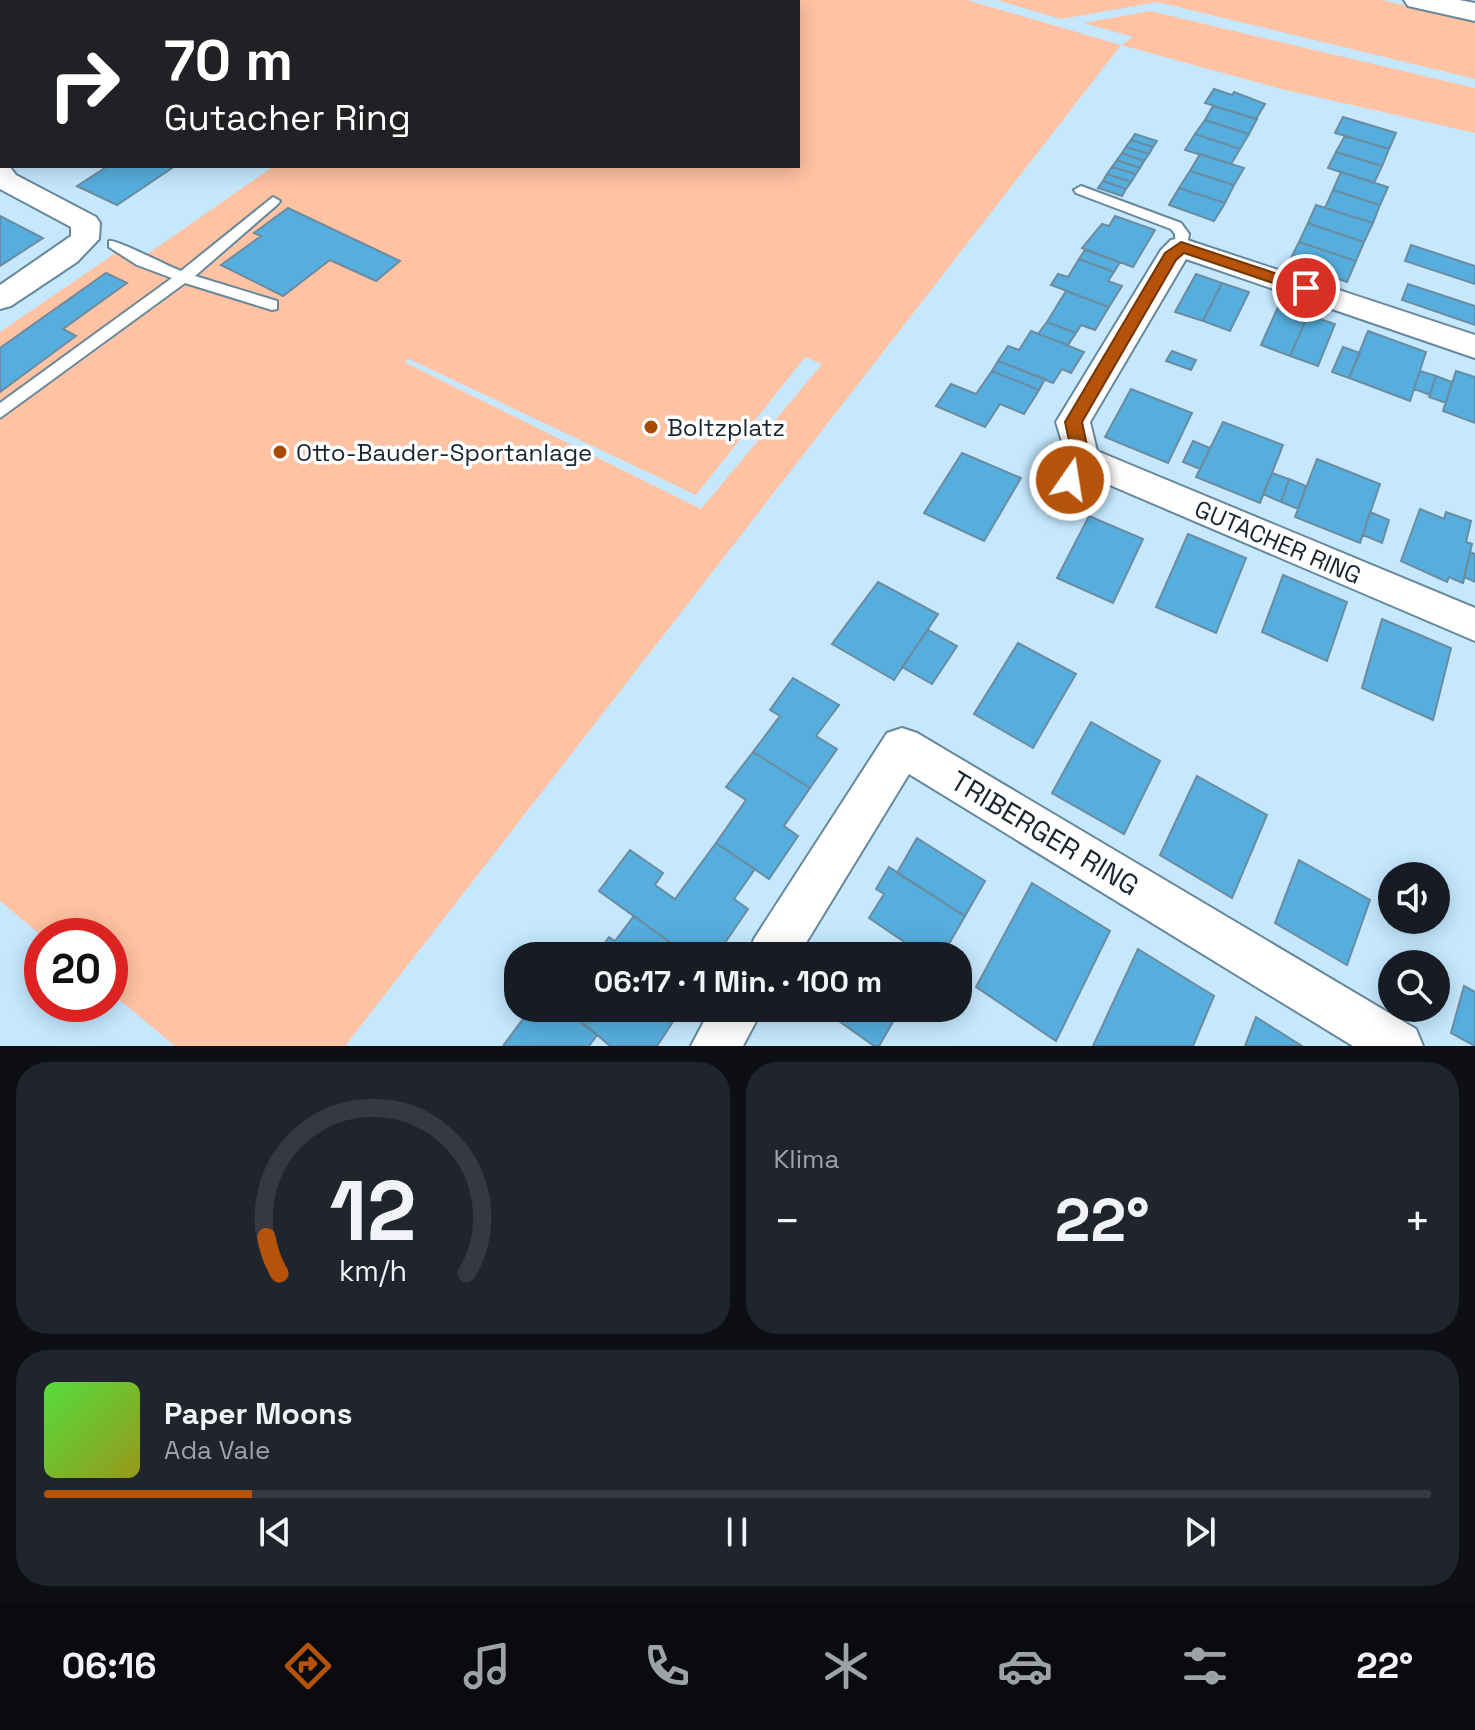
<!DOCTYPE html>
<html lang="de">
<meta charset="utf-8">
<style>
:root{--surface:#171b24;--page:#20242c;--text:#f1f3f6;--muted:#9ea1a6;--line:#363941;--accent:#b45309}
body{margin:0;font-family:"Space Grotesk",sans-serif;background:var(--page);color:var(--text);height:100vh;display:flex;flex-direction:column;font-size:30px;white-space:nowrap}
*{box-sizing:border-box;margin:0}
p{font-size:26px;color:var(--muted)}
.icon{flex:none;width:44px;height:44px;fill:none;stroke:currentColor;stroke-width:2;stroke-linecap:round;stroke-linejoin:round}
.map{position:relative;height:1046px;overflow:hidden}
.side{display:flex;flex-direction:column;gap:16px;padding:16px;background:#0d0f14;flex:1}
.side>*{flex:none}
.top-card{position:absolute;left:0px;top:0px;width:800px;height:168px;box-shadow:0 4px 20px #0003;background:#202124;color:#fff;overflow:hidden}
.controls{position:absolute;left:1378px;top:862px;display:grid;gap:16px}
.controls a{display:grid;place-items:center;width:72px;height:72px;border-radius:50%;background:var(--surface);box-shadow:0 4px 20px #0003;font-size:40px}
.speed{position:absolute;left:24px;top:918px;display:flex;gap:16px;font-size:40px;font-weight:700;text-align:center}
.speed>*{display:grid;place-content:center;width:104px;height:104px;border-radius:50%;background:var(--surface);box-shadow:0 4px 20px #0003;line-height:1}
.speed .limit{border:12px solid #d22;background:#fff;color:#111}
.pin{position:absolute;display:grid;place-items:center;width:68px;height:68px;color:#fff;margin:-34px;border:4px solid #fff;border-radius:50%;box-shadow:0 2px 8px #0007}
.me{position:absolute;width:88px;margin:-44px;rotate:13deg;stroke-linejoin:round;filter:drop-shadow(0 0 6px #0008)}
.turn{display:flex;align-items:center;gap:28px;height:168px;padding:0 32px;font-size:36px}
.turn .icon{width:104px;height:104px;stroke-width:2.5}
.turn b{display:block;font-size:56px;line-height:68px}
.big{font-size:60px;font-weight:800;line-height:1.1}
.side .widget{flex:1;display:flex;flex-direction:column;justify-content:center;gap:12px;min-width:0;padding:0 28px;border-radius:32px;background:var(--page)}
.side .dial{align-items:center;gap:0}
.dial svg{height:208px;overflow:visible;fill:none;stroke:var(--line);stroke-width:7;stroke-linecap:round;text-anchor:middle}
.dial text{fill:var(--text);stroke:none}
.song{display:flex;align-items:center;gap:24px}
.cover{width:96px;height:96px;border-radius:12px;background:linear-gradient(135deg,hsl(110 70% 55%),hsl(60 70% 35%))}
.played{height:8px;border-radius:4px;background:linear-gradient(90deg,var(--accent) 15%,var(--line) 15%)}
.keys{display:flex;justify-content:space-around;direction:ltr}
.heat{display:flex;justify-content:space-between;align-items:center;font-size:44px;direction:ltr}
.side .tiles{flex:1;display:grid;gap:16px;grid-template-columns:1fr 1fr}
.widget:last-child{grid-column:span 2}
.trip{position:absolute;left:504px;top:942px;width:468px;height:80px;border-radius:32px;background:var(--surface);box-shadow:0 4px 20px #0003;font-weight:800;line-height:80px;text-align:center}
.tabs{display:flex;height:128px;justify-content:space-around;align-items:center;background:#090b0e;color:var(--muted)}
.tabs .icon{width:56px;height:56px}
.tabs .on{color:var(--accent)}
.tabs b{font-size:36px;color:var(--text)}
.map>svg:first-child{display:block}
</style>
<div class="map">
<svg width="1475" height="1046" viewBox="0 0 1475 1046">
<rect width="100%" height="100%" fill="#c5e8fe"/>
<!-- green -->
<path fill="#ffc2a3" fill-rule="evenodd" d="M561 0H967L1121 45 1133 37 1084 23 1150 11 1475 88V133L1277 88 1121 45 345 1046H175L110 992V936H42L0 901V332L117 252 136 262 274 166H798V2H558ZM805 357 822 364 701 509 404 362 409 359 696 495Z
M997 0H1381L1475 21V79L1157 2 1061 19Z"/>
<!-- building -->
<path fill="#56aede" stroke="#6b8ca0" stroke-width="2" d="M34 0H111L32 2Z
M1214 89 1232 95 1234 92 1265 104 1256 119 1205 103Z
M1213 106 1256 119H1257L1249 134 1205 120Z
M1343 117 1396 133 1389 149 1335 133Z
M1205 120 1249 134 1240 149 1195 134Z
M1135 134 1157 141 1153 147 1131 140Z
M1195 134 1240 149 1231 164 1185 150Z
M1345 136 1389 149 1382 166 1336 152Z
M1131 140 1153 147 1149 154 1126 147Z
M1126 147 1149 154 1144 161 1122 153Z
M1336 152 1382 166 1374 183 1328 168Z
M1122 153 1144 161 1140 168 1117 160Z
M1200 154 1244 168 1234 185 1190 171Z
M1117 160 1140 168 1136 174 1112 167Z
M108 166H175L117 205 77 186Z
M1112 167 1136 174 1131 182 1107 174Z
M1190 171 1234 185 1225 203 1179 188Z
M1341 172 1388 187 1380 205 1333 190Z
M1107 174 1131 182 1126 189 1103 181Z
M1103 181 1126 189 1122 196 1098 188Z
M1179 188 1225 203 1214 221 1169 205Z
M1333 190 1380 205 1373 223 1325 208Z
M1316 205 1373 223 1364 242 1308 223Z
M288 208 400 261 376 281 330 260 283 296 221 265 261 236 254 233Z
M0 216 43 238 0 266Z
M1115 216 1155 230 1133 267 1082 248 1102 224 1109 226Z
M1308 223 1364 242 1356 261 1299 242Z
M1299 242 1356 261 1347 282 1289 262Z
M1411 245 1475 266V284L1405 261Z
M1085 250 1120 262 1114 272 1079 259Z
M1079 259 1114 272 1108 281 1122 286 1109 307 1051 285 1058 274 1068 277Z
M106 273 127 283 63 329 76 336 0 392V348Z
M1196 274 1222 283 1203 321 1175 312Z
M1222 283 1249 292 1230 331 1203 321Z
M1408 284 1475 306V325L1402 300Z
M1066 291 1109 307 1095 330 1081 325 1076 333 1047 322Z
M1279 305 1308 315 1290 356 1261 345Z
M1308 315 1335 324 1318 366 1290 356Z
M1047 322 1076 333 1068 345 1038 334Z
M1031 331 1084 352 1071 373 1062 369 1053 383 998 361 1008 346 1019 350Z
M1368 331 1426 352 1410 401 1349 378Z
M1343 347 1360 353 1349 378 1332 372Z
M1172 351 1196 360 1191 370 1166 361Z
M998 361 1045 379 1039 390 992 371Z
M992 371 1039 390 1024 414 1000 404 985 427 936 406 951 384 976 394Z
M1420 371 1436 376 1430 395 1414 389Z
M1456 371 1475 377V423L1443 411Z
M1436 376 1452 382 1446 403 1429 397Z
M1131 389 1192 413 1168 463 1105 437Z
M1223 422 1283 445 1260 503 1196 477Z
M1193 441 1210 448 1200 469 1183 462Z
M962 453 1021 478 984 541 924 513Z
M1317 459 1380 484 1360 543 1295 517Z
M1272 473 1289 479 1281 502 1263 494Z
M1289 479 1306 486 1298 509 1281 502Z
M1420 509 1444 519 1446 512 1471 521 1466 542 1472 544 1463 583 1449 577 1447 582 1401 561Z
M1370 512 1389 520 1382 543 1363 535Z
M1089 516 1143 539 1113 603 1057 578Z
M1188 534 1246 558 1216 633 1156 607Z
M1470 552 1475 554V582L1464 577Z
M1283 575 1347 602 1327 661 1262 632Z
M878 582 938 614 894 680 832 644Z
M1382 619 1451 648 1433 720 1362 688Z
M928 630 957 646 932 684 902 667Z
M1018 643 1076 674 1033 748 974 714Z
M793 678 839 705 816 736 837 749 810 788 753 752 780 716 770 710Z
M1091 722 1160 761 1124 834 1052 793Z
M753 752 810 788 784 826 798 836 769 879 716 843 746 800 726 787Z
M1197 776 1267 815 1232 898 1160 855Z
M917 838 985 881 965 916 897 873Z
M716 843 755 869 734 899 748 909 716 956H689L599 891 630 850 663 873 655 885 675 899Z
M1299 860 1370 900 1347 965 1275 923Z
M889 867 965 916 942 956H925L869 918 884 894 876 889Z
M1032 883 1110 931 1056 1041 976 987Z
M634 916 689 956H595L609 937 615 941Z
M1138 949 1214 996 1193 1046H1093Z
M1464 986 1475 992V1046L1451 1033Z
M531 1008H562L597 1035 589 1046H503Z
M566 1008H682L657 1046H610Z
M901 1008 879 1046H874L822 1009Z
M1256 1017 1302 1046H1245Z"/>
<g fill="none" stroke-linecap="round" stroke-linejoin="round">
<!-- lane casing -->
<g stroke="#67879b" stroke-width="4">
<path id="lane" d="M1081 186 1181 223 1189 234 1186 250H1176L1175 234 1171 229 1076 193 1074 190Z
M273 197 280 201 278 204 195 276 277 301V309L272 310 185 283 0 418V403L172 278 137 265 109 247V241C117 239 167 266 181 271Z
M1082 452 1088 454 1091 459 1076 485H1064L1061 480 1076 454Z"/>
</g>
<!-- street casing -->
<g stroke="#67879b" stroke-width="4">
<path id="street" d="M0 165 10 167 16 175 96 217 100 223 99 239 77 262 11 306 0 309V285L71 236V227L0 189Z
M1181 238 1475 335V358L1186 259 1090 422 1097 451 1475 608V641L1070 468 1056 422 1161 250 1171 240Z
M902 728 917 733 1416 1029 1423 1046H1353L909 774 798 956H748L754 939 887 733Z
M711 1008H763L743 1046H691Z"/>
</g>
<!-- secondary casing -->
<g stroke="#67879b" stroke-width="4">
<path id="secondary" d="M1404 0H1459L1475 3V21L1408 6Z"/>
</g>
<!-- lane -->
<use href="#lane" fill="#fff" fill-rule="evenodd"/>
<!-- street -->
<use href="#street" fill="#fff" fill-rule="evenodd"/>
<!-- secondary -->
<use href="#secondary" fill="#fff" fill-rule="evenodd"/>
</g>
<!-- route -->
<path fill="#b45309" stroke="#753606" stroke-width="2" d="M1181 242 1311 285 1313 288 1306 294 1184 253 1176 260 1082 422 1090 459 1076 484H1064L1061 480 1073 459 1065 422 1165 253Z"/>
<!-- markers -->
<g fill="#aa4a00" stroke="#fff" stroke-width="3">
<circle cx="651" cy="427" r="8"/>
<circle cx="280" cy="452" r="8"/>
</g>
<g text-anchor="middle" dominant-baseline="central" stroke-width="7" stroke-linejoin="round" paint-order="stroke">
<!-- poi labels -->
<g font-size="24" fill="#19262f" stroke="#fff" text-anchor="start">
<text x="667" y="427">Boltzplatz</text>
<text x="296" y="452">Otto-Bauder-Sportanlage</text>
</g>
<!-- street labels -->
<g font-size="24" fill="#19262f" stroke="#fff">
<text transform="translate(1278 542) rotate(23)">GUTACHER RING</text>
</g>
<!-- near-street labels -->
<g font-size="28" fill="#19262f" stroke="#fff">
<text transform="translate(1045 833) rotate(31)">TRIBERGER RING</text>
</g>
</g>
</svg>
<div class="controls">
<a><svg class="icon" aria-label="sound" viewBox="0 0 24 24"><path d="M4 9h4l5-4v14l-5-4H4zM17 9q2 3 0 6"/></svg></a>
<a><svg class="icon" aria-label="search" viewBox="0 0 24 24"><circle cx="10" cy="10" r="6"/><path d="M15 15l6 6"/></svg></a>
</div>
<div class="speed"><div class="limit">20</div></div>
<div class="pin" style="left:1306px;top:288px;background:#d93025"><svg class="icon" aria-label="arrive" viewBox="0 0 24 24"><path d="M6 21V4h12l-3 4 3 4H6"/></svg></div>
<svg class="me" style="left:1070px;top:480px" viewBox="-20 -20 40 40"><circle r="17" fill="#b45309" stroke="#fff" stroke-width="3"/><path d="M0-11L8 9 0 5-8 9z" fill="#fff"/></svg>
<div class="trip">06:17 · 1 Min. · 100 m</div>
<div class="top-card">
<div class="turn"><svg class="icon" aria-label="right" viewBox="0 0 24 24"><path d="M7 20v-9h11M14 6l5 5-5 5"/></svg><div><b>70 m</b>Gutacher Ring</div></div>
</div>
</div>
<section class="side">
<div class="tiles">
<div class="widget dial"><svg viewBox="0 0 100 80">
<path d="M14 69A42 42 0 1 1 86 69"/>
<path d="M14 69A42 42 0 0 1 9 55" stroke="#b45309"/>
<text x="50" y="56" font-size="32" font-weight="700">12</text>
<text x="50" y="72" font-size="11">km/h</text>
</svg></div>
<div class="widget"><p>Klima</p>
<div class="heat"><a>−</a><b class="big">22°</b><a>+</a></div>
</div>
<div class="widget">
<div class="song"><i class="cover"></i><div><b>Paper Moons</b><p>Ada Vale</p></div></div>
<div class="played"></div>
<div class="keys"><svg class="icon" aria-label="previous" viewBox="0 0 24 24"><path d="M18 5L8 12l10 7zM5 5v14"/></svg><svg class="icon" aria-label="pause" viewBox="0 0 24 24"><path d="M8 5v14M16 5v14"/></svg><svg class="icon" aria-label="next" viewBox="0 0 24 24"><path d="M6 5l10 7-10 7zM19 5v14"/></svg></div>
</div>
</div>
</section>
<nav class="tabs">
<b>06:16</b>
<svg class="icon on" aria-label="directions" viewBox="0 0 24 24"><path d="M12 3l9 9-9 9-9-9zM9 14v-3h6M13 9l2 2-2 2"/></svg>
<svg class="icon" aria-label="music" viewBox="0 0 24 24"><path d="M9 18V5l10-2v13"/><circle cx="6" cy="18" r="3"/><circle cx="16" cy="16" r="3"/></svg>
<svg class="icon" aria-label="phone" viewBox="0 0 24 24"><path d="M5 4h4l2 5-3 2q2 4 5 5l2-3 5 2v4C11 20 4 13 5 4z"/></svg>
<svg class="icon" aria-label="climate" viewBox="0 0 24 24"><path d="M12 3v18M4 7l16 10M4 17L20 7"/></svg>
<svg class="icon" aria-label="car" viewBox="0 0 24 24"><path d="M5 17H2v-5l4-1 3-4h7l3 4 3 1v5h-3M9 17h6M6 11h13"/><circle cx="7" cy="17" r="2"/><circle cx="17" cy="17" r="2"/></svg>
<svg class="icon" aria-label="filters" viewBox="0 0 24 24"><path d="M4 7h16M4 17h16"/><circle cx="9" cy="7" r="2"/><circle cx="15" cy="17" r="2"/></svg>
<b>22°</b>
</nav>
